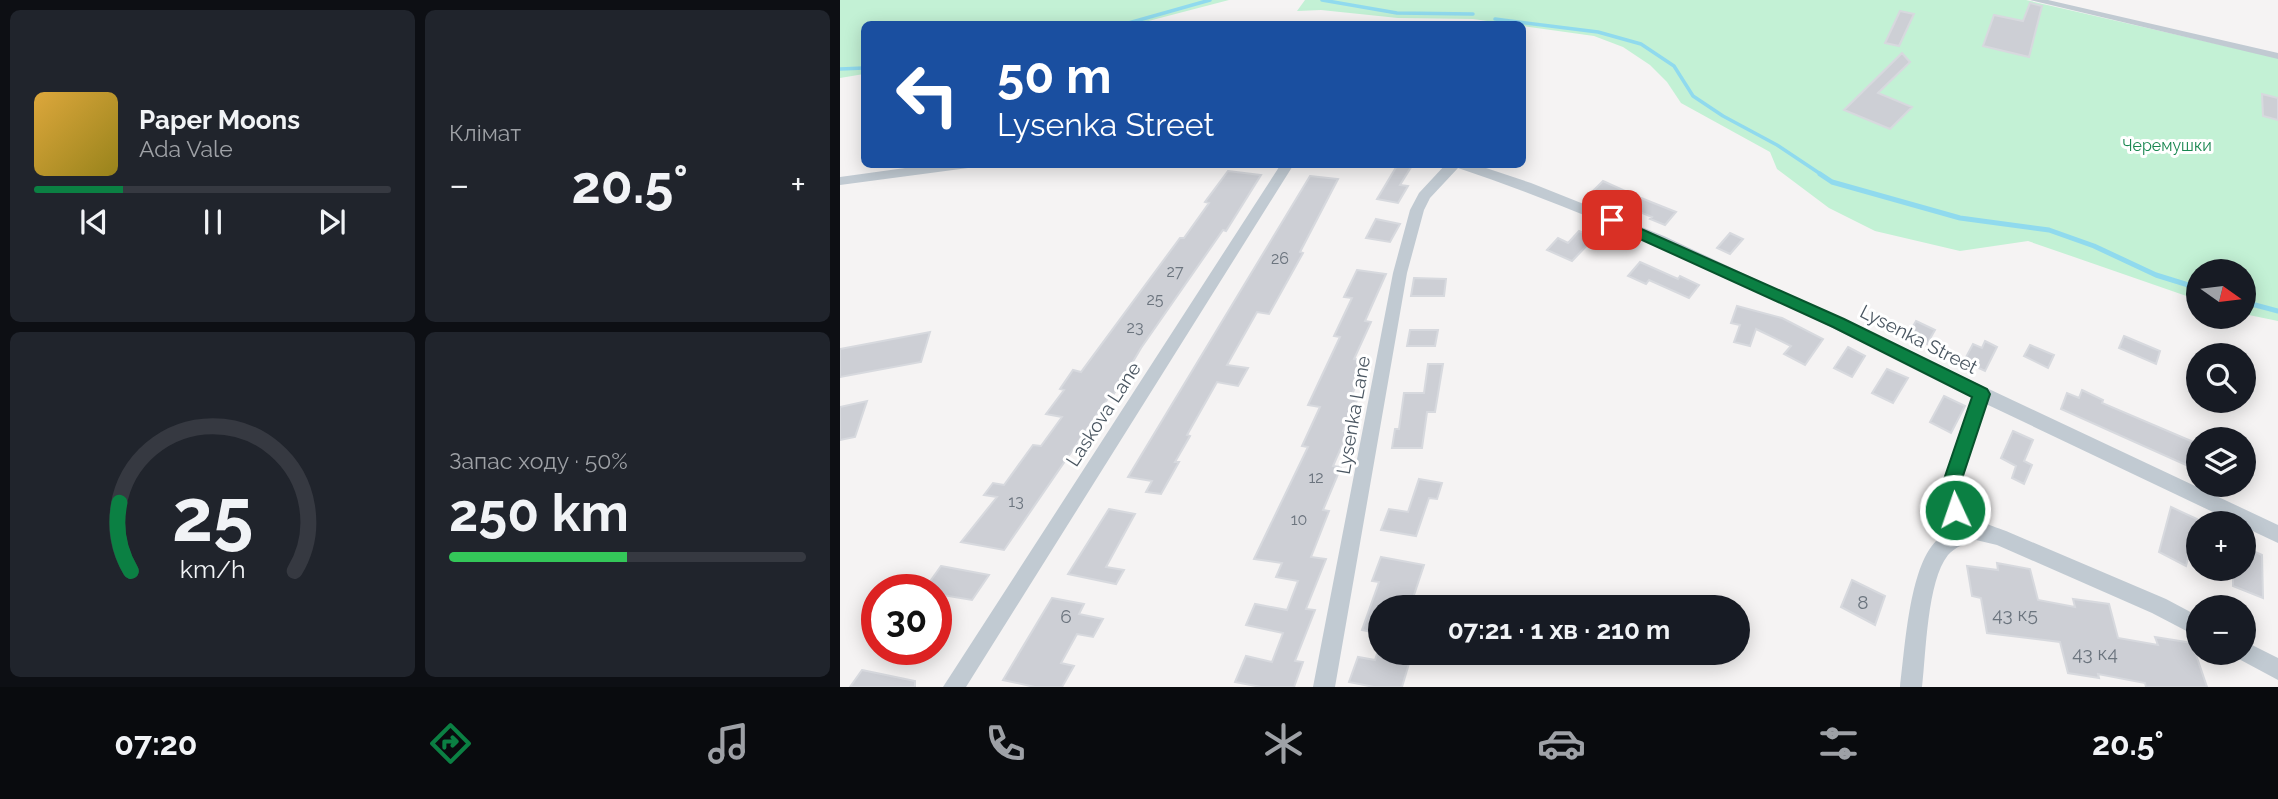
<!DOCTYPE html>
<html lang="uk">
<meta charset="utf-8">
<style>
:root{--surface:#171b24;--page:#20242c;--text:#f1f3f6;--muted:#9ea1a6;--line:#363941;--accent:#0b8043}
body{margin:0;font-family:Raleway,sans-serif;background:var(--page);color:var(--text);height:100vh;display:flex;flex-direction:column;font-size:26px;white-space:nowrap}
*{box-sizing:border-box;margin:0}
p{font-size:23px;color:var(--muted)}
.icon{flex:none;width:38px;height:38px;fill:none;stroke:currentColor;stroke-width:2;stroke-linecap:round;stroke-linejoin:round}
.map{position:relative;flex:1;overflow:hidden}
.side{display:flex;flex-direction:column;gap:10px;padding:10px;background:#0d0f14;width:840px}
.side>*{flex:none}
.top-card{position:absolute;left:21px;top:21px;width:665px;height:147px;border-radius:10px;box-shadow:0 4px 18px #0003;background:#1a4fa0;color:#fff;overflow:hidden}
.needle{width:46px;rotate:104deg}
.fabs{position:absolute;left:1346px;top:259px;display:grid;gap:14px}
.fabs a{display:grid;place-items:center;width:70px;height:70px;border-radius:50%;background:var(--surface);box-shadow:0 4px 18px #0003;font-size:35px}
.speed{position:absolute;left:21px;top:574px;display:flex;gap:14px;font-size:35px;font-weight:700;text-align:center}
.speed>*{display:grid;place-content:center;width:91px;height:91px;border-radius:50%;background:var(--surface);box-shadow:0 4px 18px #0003;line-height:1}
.speed .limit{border:10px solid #d22;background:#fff;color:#111}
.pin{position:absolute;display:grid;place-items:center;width:60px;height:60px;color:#fff;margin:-30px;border-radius:14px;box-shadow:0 4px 10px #0006}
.me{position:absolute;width:77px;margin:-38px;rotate:357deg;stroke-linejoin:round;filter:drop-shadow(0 0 5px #0008)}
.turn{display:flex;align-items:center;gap:24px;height:147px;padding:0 21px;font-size:32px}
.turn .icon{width:91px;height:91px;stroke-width:2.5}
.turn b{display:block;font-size:49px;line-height:60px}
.big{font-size:52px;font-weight:700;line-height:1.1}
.side .card{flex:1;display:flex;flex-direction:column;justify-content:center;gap:10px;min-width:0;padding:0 24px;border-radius:10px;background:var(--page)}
.side .dial{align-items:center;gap:0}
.dial svg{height:182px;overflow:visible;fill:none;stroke:var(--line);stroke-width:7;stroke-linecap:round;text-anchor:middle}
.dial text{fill:var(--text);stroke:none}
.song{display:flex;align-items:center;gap:21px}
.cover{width:84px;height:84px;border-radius:10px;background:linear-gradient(135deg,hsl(40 70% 55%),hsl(50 70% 35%))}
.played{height:7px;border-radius:4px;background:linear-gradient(90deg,var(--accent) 25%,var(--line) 25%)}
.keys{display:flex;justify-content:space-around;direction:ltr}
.heat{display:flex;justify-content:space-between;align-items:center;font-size:38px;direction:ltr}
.charge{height:10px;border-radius:5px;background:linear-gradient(90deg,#34c759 50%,var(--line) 0)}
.side .tiles{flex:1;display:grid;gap:10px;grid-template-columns:repeat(2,1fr)}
.trip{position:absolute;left:528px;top:595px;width:382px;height:70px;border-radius:35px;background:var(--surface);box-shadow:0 4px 18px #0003;font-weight:700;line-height:70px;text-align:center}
.dock{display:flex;height:112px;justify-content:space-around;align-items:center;background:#090b0e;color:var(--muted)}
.dock .icon{width:49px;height:49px}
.dock .selected{color:var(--accent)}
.dock b{font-size:32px;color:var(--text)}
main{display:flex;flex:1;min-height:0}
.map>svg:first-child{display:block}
</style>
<main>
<section class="side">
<div class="tiles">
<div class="card">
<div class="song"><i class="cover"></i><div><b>Paper Moons</b><p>Ada Vale</p></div></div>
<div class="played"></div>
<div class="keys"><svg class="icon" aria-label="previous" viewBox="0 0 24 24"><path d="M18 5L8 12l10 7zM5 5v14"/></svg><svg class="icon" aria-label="pause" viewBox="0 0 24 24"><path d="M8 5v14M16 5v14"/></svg><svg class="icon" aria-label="next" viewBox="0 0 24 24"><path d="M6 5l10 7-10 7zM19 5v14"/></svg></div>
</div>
<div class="card"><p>Клімат</p>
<div class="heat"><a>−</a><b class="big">20.5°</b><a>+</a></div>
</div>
<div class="card dial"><svg viewBox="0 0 100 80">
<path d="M14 69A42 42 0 1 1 86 69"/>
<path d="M14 69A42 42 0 0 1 9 39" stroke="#0b8043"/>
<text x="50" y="56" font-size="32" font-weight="700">25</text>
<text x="50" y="72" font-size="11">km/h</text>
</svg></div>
<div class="card"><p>Запас ходу · 50%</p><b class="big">250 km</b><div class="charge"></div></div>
</div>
</section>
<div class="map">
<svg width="1438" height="687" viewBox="0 0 1438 687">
<rect width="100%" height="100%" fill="#f5f3f3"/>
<!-- green -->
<path fill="#c3f1d5" d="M0 0H389L297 24H24V74L0 78Z
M465 0H1186L1438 58V321L1404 314V271H1358V300L1188 241 1120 251 1035 231 989 208 937 169 930 152 841 103 827 82 810 65 783 47 754 36 633 19 558 18 481 10 457 11Z"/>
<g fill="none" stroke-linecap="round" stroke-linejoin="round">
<!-- stream-far1 -->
<path stroke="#90daee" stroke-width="3.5" d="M482 0 557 13 633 14
M655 19 758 32 801 44 834 66 853 96 883 116 937 145 982 175
M285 24 370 0
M0 69 24 68"/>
<!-- stream -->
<path stroke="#90daee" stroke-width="5" d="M980 174 992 182 1120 218 1209 230 1254 246 1316 275 1358 288
M1404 302 1438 311"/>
</g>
<!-- building -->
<path fill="#cdcfd5" stroke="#d7d9de" stroke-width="2" d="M1190 3 1202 6 1189 57 1143 46 1154 15 1183 21Z
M1060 11 1074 14 1059 46 1045 43Z
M1062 53 1070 62 1038 93 1072 107 1050 129 1004 110Z
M1422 94 1438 98V120L1423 116Z
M558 164H573L560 185 568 186 558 203 537 199Z
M388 171 421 175 386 231 383 230 301 348 272 397H269L164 550 121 542 157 497 144 495 153 483 164 485 193 445 201 446 222 417 206 414 224 390 220 389 233 370 241 372 340 238H344L369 203 365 202Z
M470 176 498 179 460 252 463 253 429 314 417 312 387 365 408 368 398 386 377 382 347 435 350 436 335 462H339L321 494 306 492 312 481 288 477Z
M763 181 796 196 836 212 825 225 810 219 812 217 752 192Z
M536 219 560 224 550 242 526 238Z
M739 231 755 237 732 261 707 250 718 238 728 243Z
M890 233 903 239 890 254 877 248Z
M800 262 838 279 840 276 859 285 849 298 809 280 806 284 788 276Z
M517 270 546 274 525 321 531 322 514 359 526 361 511 397 518 398 503 431 508 432 493 466 501 467 483 510 489 511 471 557 486 559 466 609 475 610 455 661 463 662 454 687H421L395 682 406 656 432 662 443 633 406 625 415 604 447 610 458 581 436 577 442 563 414 559 468 447 462 446 480 407 468 405 500 337 494 336 512 298 504 297Z
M574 278 606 279 604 296H571Z
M897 306 942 318 983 339 965 365 944 354 951 346 916 329 910 346 894 342 900 325 891 323Z
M1076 321 1095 330 1087 344 1068 335Z
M570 330H598L595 346H567Z
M90 332 81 362 0 377V349Z
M1284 336 1320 351 1316 364 1279 348Z
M1145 341 1157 347 1145 371 1124 361 1133 344 1142 348Z
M1190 345 1214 355 1208 368 1184 356Z
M1008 347 1025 356 1012 377 994 368Z
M588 364H603L595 412H587L582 448H552L555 429H559L564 393H584Z
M1047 369 1068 378 1053 403 1032 393Z
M1242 390 1263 400 1262 403 1358 444 1355 469 1221 409 1227 393 1239 398Z
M1104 396 1125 406 1111 433 1090 422Z
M27 401 15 437 0 440V407Z
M1173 431 1193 440 1184 461 1192 465 1184 484 1172 478 1176 466 1161 458Z
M579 479 602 483 597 499 589 498 576 536 541 530 549 509 568 512Z
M1331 507 1357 519 1346 566 1319 552Z
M269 509 295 514 266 567 284 570 276 584 228 574Z
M1404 547 1422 555 1423 598 1393 586V569H1404Z
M541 557 584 565 570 607H541V634L522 630 539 582 532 581Z
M1157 563 1190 569 1198 600 1235 607 1233 599 1269 604 1278 638 1318 645 1315 637 1352 643 1367 687H1306L1305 683 1258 674 1259 678 1228 673 1220 642 1147 633 1141 598 1132 596 1127 566 1158 570Z
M101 566 149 575 132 600 96 594V590H84Z
M1012 580 1045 596 1035 625 1001 607Z
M212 598 244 604 239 614 263 619 253 637 237 634 221 663 234 666 222 687H195L163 680Z
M537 654 570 660 562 687H534L509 682 518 657 535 660Z
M22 670 75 681V687H10Z"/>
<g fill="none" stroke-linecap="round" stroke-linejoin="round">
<!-- street -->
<path fill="#c1cad2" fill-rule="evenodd" d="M1190 0H1208L1438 53V59Z
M94 164H134L128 168 0 185V177Z
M441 164H454L126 687H103Z
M606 164H634L691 183 824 236 1438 525V543L1404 527V523H1396L1146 404 1117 494C1129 520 1142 522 1166 531L1326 599 1358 616V637L1312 613 1157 545 1136 540C1126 543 1115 547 1108 555 1087 581 1086 654 1082 687H1060C1065 649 1069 568 1096 541 1103 534 1112 531 1120 528L1108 516 1099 494 1132 397C963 313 796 228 618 168L590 198 584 210 567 273 495 687H473L553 273 570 210 579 193Z
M1404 641 1438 658V680L1397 658 1394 653H1404Z"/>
</g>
<!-- route -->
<path fill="#0b8043" stroke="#07532c" stroke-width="2" d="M772 216 1004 319 1147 389 1150 394 1117 494 1125 510 1122 516 1115 518 1109 516 1099 494 1132 397 993 327 767 224V217Z"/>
<g text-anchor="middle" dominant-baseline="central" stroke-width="6" stroke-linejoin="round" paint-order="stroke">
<!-- far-park labels -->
<g font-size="16" fill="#17864f" stroke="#fff">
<text x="1327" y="145">Черемушки</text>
</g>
<!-- number labels -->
<g font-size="16" fill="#6b747e">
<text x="440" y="258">26</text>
<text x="335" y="271">27</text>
<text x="315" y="299">25</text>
<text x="295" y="327">23</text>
<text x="476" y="477">12</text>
<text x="176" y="501">13</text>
<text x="459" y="519">10</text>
</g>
<!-- street labels -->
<g font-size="19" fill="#4a5661" stroke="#fff">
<text transform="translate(1079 339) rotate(27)">Lysenka Street</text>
<text transform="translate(263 414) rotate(-57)">Laskova Lane</text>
<text transform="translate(513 415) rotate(-80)">Lysenka Lane</text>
</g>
<!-- near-number labels -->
<g font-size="19" fill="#6b747e">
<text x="1023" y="602">8</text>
<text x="1175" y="614">43 к5</text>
<text x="226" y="616">6</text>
<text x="1255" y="653">43 к4</text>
</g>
</g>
</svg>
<div class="fabs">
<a><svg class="needle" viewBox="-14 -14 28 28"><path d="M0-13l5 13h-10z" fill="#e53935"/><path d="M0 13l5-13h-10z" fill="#9ea1a6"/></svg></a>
<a><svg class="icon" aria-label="search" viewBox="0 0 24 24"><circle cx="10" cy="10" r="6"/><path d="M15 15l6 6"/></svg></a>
<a><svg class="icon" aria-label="layers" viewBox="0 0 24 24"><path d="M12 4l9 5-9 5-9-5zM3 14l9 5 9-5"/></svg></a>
<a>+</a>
<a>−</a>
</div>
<div class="speed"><div class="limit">30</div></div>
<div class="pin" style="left:772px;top:220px;background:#d93025"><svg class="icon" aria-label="arrive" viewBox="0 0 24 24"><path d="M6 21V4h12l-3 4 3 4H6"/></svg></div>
<svg class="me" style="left:1115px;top:510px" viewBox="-20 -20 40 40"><circle r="17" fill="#0b8043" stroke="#fff" stroke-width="3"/><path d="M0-11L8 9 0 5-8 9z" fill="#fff"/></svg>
<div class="trip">07:21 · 1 хв · 210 m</div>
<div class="top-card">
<div class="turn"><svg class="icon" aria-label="left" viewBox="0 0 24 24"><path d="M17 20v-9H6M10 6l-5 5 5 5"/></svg><div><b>50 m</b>Lysenka Street</div></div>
</div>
</div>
</main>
<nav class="dock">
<b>07:20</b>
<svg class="icon selected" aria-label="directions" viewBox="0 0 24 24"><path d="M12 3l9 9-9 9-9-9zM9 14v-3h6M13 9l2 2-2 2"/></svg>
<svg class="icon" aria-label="music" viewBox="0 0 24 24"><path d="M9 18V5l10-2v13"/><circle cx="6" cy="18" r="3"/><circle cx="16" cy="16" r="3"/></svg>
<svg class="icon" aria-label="phone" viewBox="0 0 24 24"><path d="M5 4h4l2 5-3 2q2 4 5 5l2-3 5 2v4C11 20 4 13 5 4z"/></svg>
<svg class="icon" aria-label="climate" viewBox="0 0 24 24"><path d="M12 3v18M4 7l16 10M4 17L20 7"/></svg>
<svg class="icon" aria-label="car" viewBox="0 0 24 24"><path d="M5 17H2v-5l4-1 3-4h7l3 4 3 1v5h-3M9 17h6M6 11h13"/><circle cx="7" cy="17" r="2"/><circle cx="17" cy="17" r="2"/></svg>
<svg class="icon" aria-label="filters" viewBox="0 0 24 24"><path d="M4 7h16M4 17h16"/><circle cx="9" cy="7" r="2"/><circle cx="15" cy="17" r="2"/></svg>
<b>20.5°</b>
</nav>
